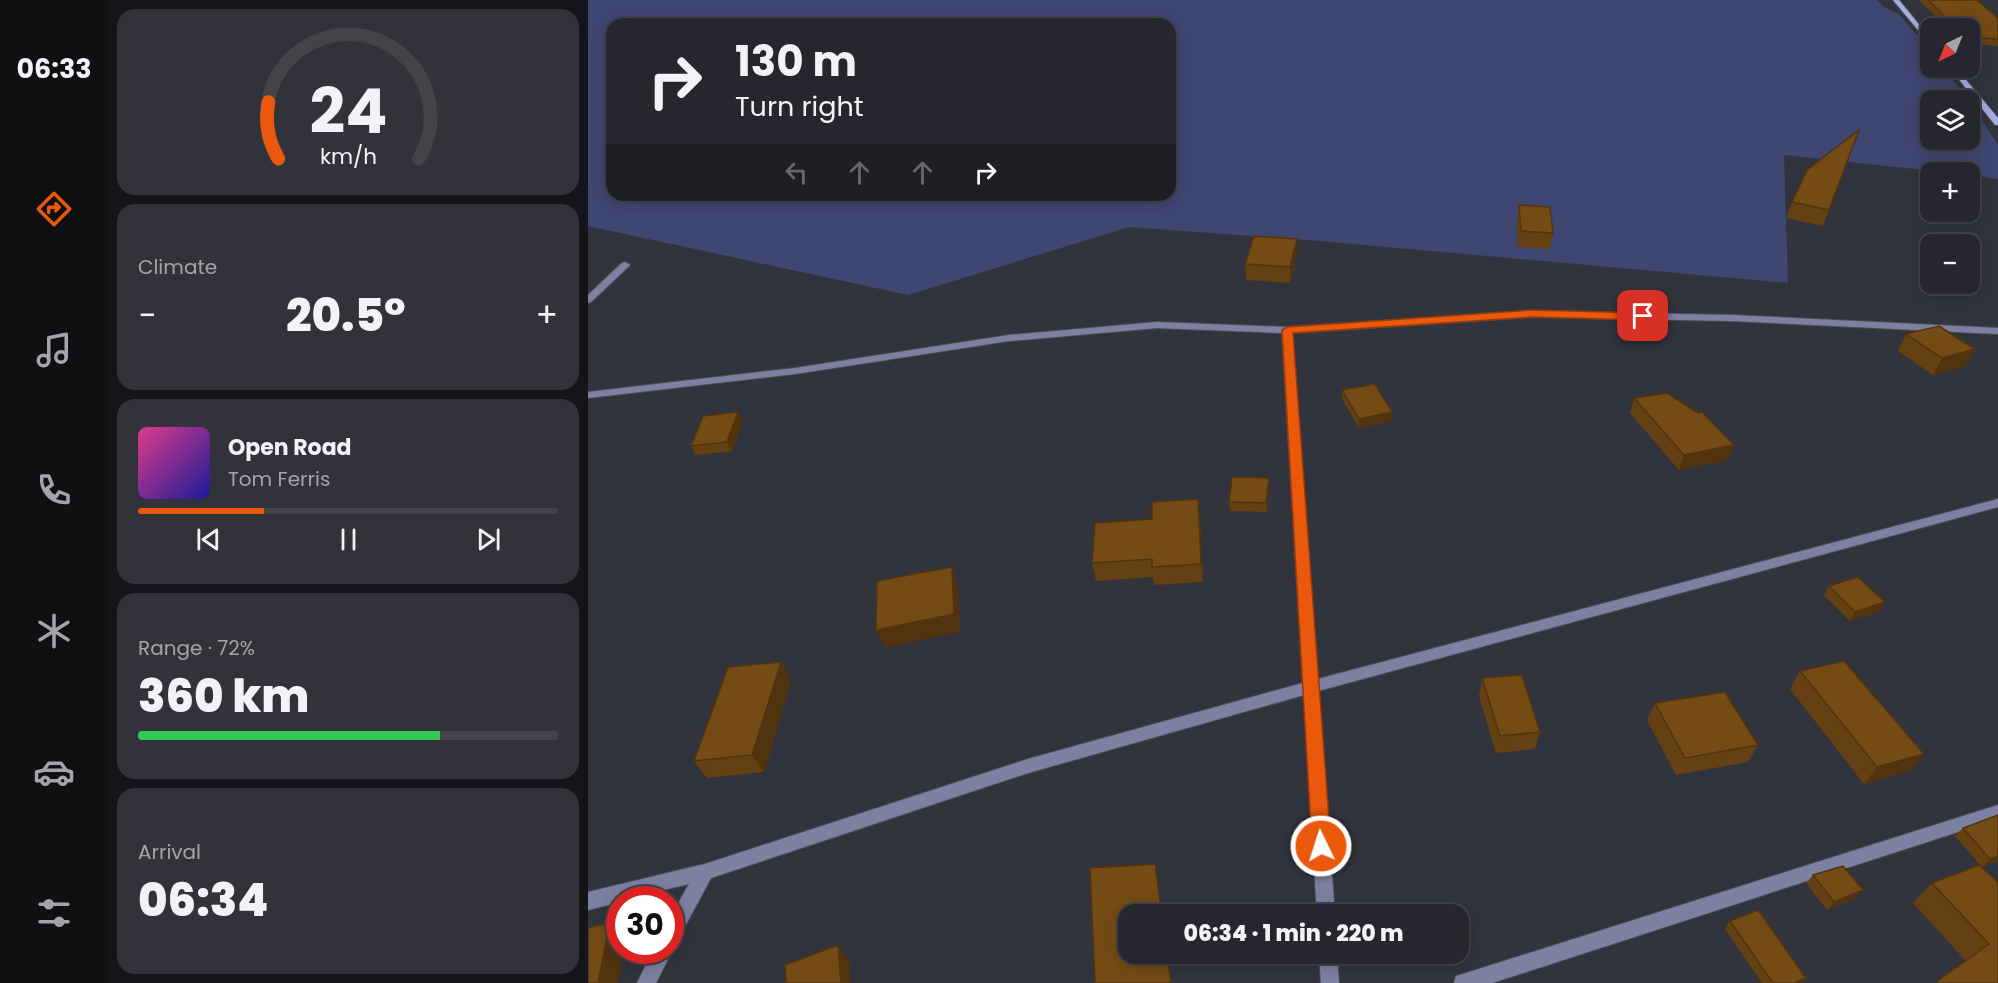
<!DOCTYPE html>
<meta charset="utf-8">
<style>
:root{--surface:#26272e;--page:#32333a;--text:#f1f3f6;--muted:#a4a5aa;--line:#42444a;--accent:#ea580c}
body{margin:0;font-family:Poppins,sans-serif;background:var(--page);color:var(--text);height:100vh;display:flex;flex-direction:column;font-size:22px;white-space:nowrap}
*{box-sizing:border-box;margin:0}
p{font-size:20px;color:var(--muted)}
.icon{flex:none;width:33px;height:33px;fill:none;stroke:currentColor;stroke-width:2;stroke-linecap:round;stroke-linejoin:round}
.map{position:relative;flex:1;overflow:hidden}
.drawer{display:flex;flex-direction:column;gap:9px;padding:9px;background:#151519;width:480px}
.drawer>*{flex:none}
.guide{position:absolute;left:18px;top:18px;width:570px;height:183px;border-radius:18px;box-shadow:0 3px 15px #0003,0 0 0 2px var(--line);background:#26272e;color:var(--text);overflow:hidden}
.needle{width:39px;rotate:223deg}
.controls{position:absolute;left:1332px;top:18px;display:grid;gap:12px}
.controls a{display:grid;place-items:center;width:60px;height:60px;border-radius:12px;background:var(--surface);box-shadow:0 3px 15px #0003,0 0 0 2px var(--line);font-size:30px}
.speed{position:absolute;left:18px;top:886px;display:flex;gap:12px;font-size:30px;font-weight:700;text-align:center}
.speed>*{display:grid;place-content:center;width:78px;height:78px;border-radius:50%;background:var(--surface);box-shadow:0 3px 15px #0003,0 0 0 2px var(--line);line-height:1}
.speed .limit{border:9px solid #d22;background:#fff;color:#111}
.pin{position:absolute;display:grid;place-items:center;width:51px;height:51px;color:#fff;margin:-26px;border-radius:12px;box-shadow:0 3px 9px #0006}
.me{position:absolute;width:66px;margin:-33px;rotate:356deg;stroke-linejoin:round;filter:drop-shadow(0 0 4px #0008)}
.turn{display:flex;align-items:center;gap:21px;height:126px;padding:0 30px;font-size:27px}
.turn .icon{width:78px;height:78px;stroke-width:2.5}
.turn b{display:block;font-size:42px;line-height:51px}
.lanes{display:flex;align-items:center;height:57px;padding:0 30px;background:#0003;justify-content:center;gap:30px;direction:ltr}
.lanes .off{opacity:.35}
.big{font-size:45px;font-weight:800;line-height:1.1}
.drawer .widget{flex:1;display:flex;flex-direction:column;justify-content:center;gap:9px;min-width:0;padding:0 21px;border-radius:18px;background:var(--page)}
.drawer .dial{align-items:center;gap:0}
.dial svg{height:156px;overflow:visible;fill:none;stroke:var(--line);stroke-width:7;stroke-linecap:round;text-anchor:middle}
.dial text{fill:var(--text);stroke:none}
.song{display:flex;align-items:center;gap:18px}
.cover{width:72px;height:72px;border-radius:9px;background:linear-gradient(135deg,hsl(330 70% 55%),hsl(240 70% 35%))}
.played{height:6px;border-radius:3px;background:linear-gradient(90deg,var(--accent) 30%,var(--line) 30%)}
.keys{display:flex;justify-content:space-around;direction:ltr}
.heat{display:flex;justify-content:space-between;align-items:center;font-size:33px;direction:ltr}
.charge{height:9px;border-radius:4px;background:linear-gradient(90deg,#34c759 72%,var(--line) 0)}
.trip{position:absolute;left:530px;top:904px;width:351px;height:60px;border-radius:18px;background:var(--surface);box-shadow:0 3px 15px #0003,0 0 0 2px var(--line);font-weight:800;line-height:60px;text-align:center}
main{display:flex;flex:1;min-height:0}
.menu{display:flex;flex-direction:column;width:108px;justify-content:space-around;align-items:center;background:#0f1012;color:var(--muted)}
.menu .icon{width:42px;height:42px}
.menu .active{color:var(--accent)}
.menu b{font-size:27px;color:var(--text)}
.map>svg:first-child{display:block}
</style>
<main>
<nav class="menu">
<b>06:33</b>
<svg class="icon active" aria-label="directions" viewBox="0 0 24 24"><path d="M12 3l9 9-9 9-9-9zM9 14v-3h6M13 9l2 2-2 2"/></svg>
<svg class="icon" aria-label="music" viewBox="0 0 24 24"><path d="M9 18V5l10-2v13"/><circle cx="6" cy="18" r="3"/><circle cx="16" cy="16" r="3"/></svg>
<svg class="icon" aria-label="phone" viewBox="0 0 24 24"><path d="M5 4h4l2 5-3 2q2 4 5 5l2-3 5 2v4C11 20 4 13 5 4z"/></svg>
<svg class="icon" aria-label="climate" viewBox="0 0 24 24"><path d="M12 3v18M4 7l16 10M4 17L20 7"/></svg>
<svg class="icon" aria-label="car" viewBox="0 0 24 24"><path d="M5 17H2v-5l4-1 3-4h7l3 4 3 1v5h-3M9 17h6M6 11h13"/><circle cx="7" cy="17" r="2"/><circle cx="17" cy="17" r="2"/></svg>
<svg class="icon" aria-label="filters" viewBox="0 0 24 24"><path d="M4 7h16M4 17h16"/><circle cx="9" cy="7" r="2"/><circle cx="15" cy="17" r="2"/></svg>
</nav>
<section class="drawer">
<div class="widget dial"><svg viewBox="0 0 100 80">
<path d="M14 69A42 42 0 1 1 86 69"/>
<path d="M14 69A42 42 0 0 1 9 40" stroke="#ea580c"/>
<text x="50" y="56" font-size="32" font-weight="700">24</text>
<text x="50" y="72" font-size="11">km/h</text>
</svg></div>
<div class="widget"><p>Climate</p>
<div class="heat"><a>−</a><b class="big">20.5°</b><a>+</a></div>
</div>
<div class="widget">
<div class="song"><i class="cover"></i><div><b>Open Road</b><p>Tom Ferris</p></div></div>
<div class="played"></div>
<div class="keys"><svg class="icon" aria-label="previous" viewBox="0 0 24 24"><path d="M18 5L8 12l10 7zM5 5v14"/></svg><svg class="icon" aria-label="pause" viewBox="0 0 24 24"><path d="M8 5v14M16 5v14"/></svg><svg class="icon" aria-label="next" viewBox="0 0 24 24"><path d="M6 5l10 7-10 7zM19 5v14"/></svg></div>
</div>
<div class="widget"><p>Range · 72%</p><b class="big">360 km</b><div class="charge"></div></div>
<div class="widget"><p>Arrival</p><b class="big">06:34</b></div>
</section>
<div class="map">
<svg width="1410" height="983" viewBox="0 0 1410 983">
<rect width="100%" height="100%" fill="#32343d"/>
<!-- green -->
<path fill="#404672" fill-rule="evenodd" d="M0 0H1289L1296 7 1312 15 1342 51V68H1356L1380 100H1342V140H1382V103L1410 145V179L1382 175V172H1355L1196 155 1200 283 720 240 541 227 320 295 0 226ZM24 24H582V195H24Z"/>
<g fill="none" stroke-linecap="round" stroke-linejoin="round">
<!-- street casing -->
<g stroke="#4e5059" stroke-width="2">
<path id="street" d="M37 262 42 265 40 267 3 302 0 303V295L34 263Z
M944 311 1144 315 1410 328V334L1144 321 944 317 704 333 730 679 1410 499V507L730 691 747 915H729L716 695 440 773 123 878 88 943 82 946V918L101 884 32 900V902L0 910V892L117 864 440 759 715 683 694 333 569 328 421 341 207 374 0 398V392L207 368 421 335 569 322 699 327Z
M1410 805V819L904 983H866L868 976 875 974Z
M82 947 84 951 68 983H49L65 951H82Z
M731 954H749L751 983H733Z"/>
</g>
<!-- secondary casing -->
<g stroke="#4e5059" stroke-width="2">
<path id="secondary" d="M1305 0H1311L1342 38V43L1340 42Z
M1362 68H1368L1410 118V125H1407Z"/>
</g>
<!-- street -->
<use href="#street" fill="#7c81a1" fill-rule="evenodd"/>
<!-- secondary -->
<use href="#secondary" fill="#a4addf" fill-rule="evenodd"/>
</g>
<!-- wall -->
<path fill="#644012" d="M1330 0H1389L1410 18V46L1382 44V28H1358L1349 17Z
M1204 202 1241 210 1235 226 1198 218Z
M931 205 965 233 962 249 930 247 929 221Z
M709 239V255L702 283 658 280 657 264Z
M1318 334 1387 349 1378 366 1345 375 1310 351Z
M754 390 804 412V421L771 428 754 399Z
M1046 398 1146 445 1140 460 1091 470 1042 413Z
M155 421 144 451 108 455 103 446Z
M681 487 679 512 642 511 641 502Z
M612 517 615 582 566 585 565 577 508 581 504 563Z
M1241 586 1297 602 1292 611 1262 621 1236 595Z
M193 662 203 680 176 772 119 778 106 761Z
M1212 671 1336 754 1322 771 1276 784 1202 689Z
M894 678 952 732 947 749 908 753 891 696Z
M1067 703 1170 745 1160 762 1088 775 1059 720Z
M1375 828 1410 861 1394 867 1367 836Z
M1225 875 1268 898 1239 910 1218 883Z
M1410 882V983L1378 961 1325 903 1344 883Z
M1142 921 1214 983H1174L1137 929Z"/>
<!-- shaded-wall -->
<path fill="#51340f" d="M709 239V255L702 283V267Z
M1387 349 1378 366 1345 375 1354 358Z
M150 412 155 421 144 451 139 442Z
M804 412V421L771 428V419Z
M1146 445 1140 460 1091 470 1096 455Z
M681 478V487L679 512 678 503Z
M610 499 612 517 615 582 613 564Z
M364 567 370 585 372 632 296 648 288 630Z
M1297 602 1292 611 1262 621 1267 612Z
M193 662 203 680 176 772 164 755Z
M1336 754 1322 771 1276 784 1289 767Z
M1410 856V861L1394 867 1402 859Z
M567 864 569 878 575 915H574Z
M1275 890 1268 898 1239 910 1246 902Z
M22 922 32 931V951H36L30 983H10Z
M250 945 261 960 263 983H253Z
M579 954H580L584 983H583Z
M1218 978 1214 983H1206Z"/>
<!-- building -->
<path fill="#744b15" stroke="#51340f" stroke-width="1.5" d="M1340 0H1389L1410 18V39L1382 37V28H1366L1352 11Z
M1271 130 1241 210 1204 202 1219 170Z
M931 205 962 207 965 233 933 231Z
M666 236 709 239 702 267 657 264Z
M1351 326 1387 349 1354 358 1318 334Z
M787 384 804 412 771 419 754 390Z
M1079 393 1110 413 1114 412 1146 445 1096 455 1046 398Z
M150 412 139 442 103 446 115 416Z
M644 477 681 478 678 503 641 502Z
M610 499 613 564 564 567V559L504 563 507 523 564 519V502Z
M364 567 366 614 288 630 289 581Z
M1270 577 1297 602 1267 612 1241 586Z
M1256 661 1336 754 1289 767 1212 671Z
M193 662 164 755 106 761 140 667Z
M934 675 952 732 912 736 894 678Z
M1137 692 1170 745 1097 758 1067 703Z
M1410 815V856L1402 859 1375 828Z
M567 864 574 915H540V954H579L583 983H507L502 868Z
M1391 865 1410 882V983H1347L1401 944 1344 883Z
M1255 866 1275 890 1246 902 1225 875Z
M1170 910 1218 978 1206 983H1185L1142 921Z
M22 922 10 983H0V928Z
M250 945 253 983H198L197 965Z"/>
<!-- route -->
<path fill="#ea580c" stroke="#983908" stroke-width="1.5" d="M944 310 1055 313 1061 316 1055 320 944 317 705 333 743 846 740 853 733 855 726 853 724 846 694 330 699 327Z"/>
</svg>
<div class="controls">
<a><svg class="needle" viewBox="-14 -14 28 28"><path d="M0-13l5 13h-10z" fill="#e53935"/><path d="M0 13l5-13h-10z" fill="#a4a5aa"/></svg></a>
<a><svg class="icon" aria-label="layers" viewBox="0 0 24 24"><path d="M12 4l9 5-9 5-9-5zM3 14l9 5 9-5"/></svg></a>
<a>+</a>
<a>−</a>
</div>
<div class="speed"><div class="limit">30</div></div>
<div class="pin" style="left:1055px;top:316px;background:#d93025"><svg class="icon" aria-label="arrive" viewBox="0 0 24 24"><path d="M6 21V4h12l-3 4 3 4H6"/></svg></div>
<svg class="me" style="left:733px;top:846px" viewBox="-20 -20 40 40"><circle r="17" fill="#ea580c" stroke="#fff" stroke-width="3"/><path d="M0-11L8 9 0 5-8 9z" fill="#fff"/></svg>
<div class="trip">06:34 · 1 min · 220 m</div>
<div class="guide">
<div class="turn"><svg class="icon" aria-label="right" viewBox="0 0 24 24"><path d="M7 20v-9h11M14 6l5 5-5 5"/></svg><div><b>130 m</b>Turn right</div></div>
<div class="lanes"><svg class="icon off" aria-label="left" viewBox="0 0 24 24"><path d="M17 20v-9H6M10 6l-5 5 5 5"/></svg><svg class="icon off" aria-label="ahead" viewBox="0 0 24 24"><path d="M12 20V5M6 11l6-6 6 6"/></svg><svg class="icon off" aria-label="ahead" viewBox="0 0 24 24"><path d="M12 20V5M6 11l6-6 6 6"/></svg><svg class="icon" aria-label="right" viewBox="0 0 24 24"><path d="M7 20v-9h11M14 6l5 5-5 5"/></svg></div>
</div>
</div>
</main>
